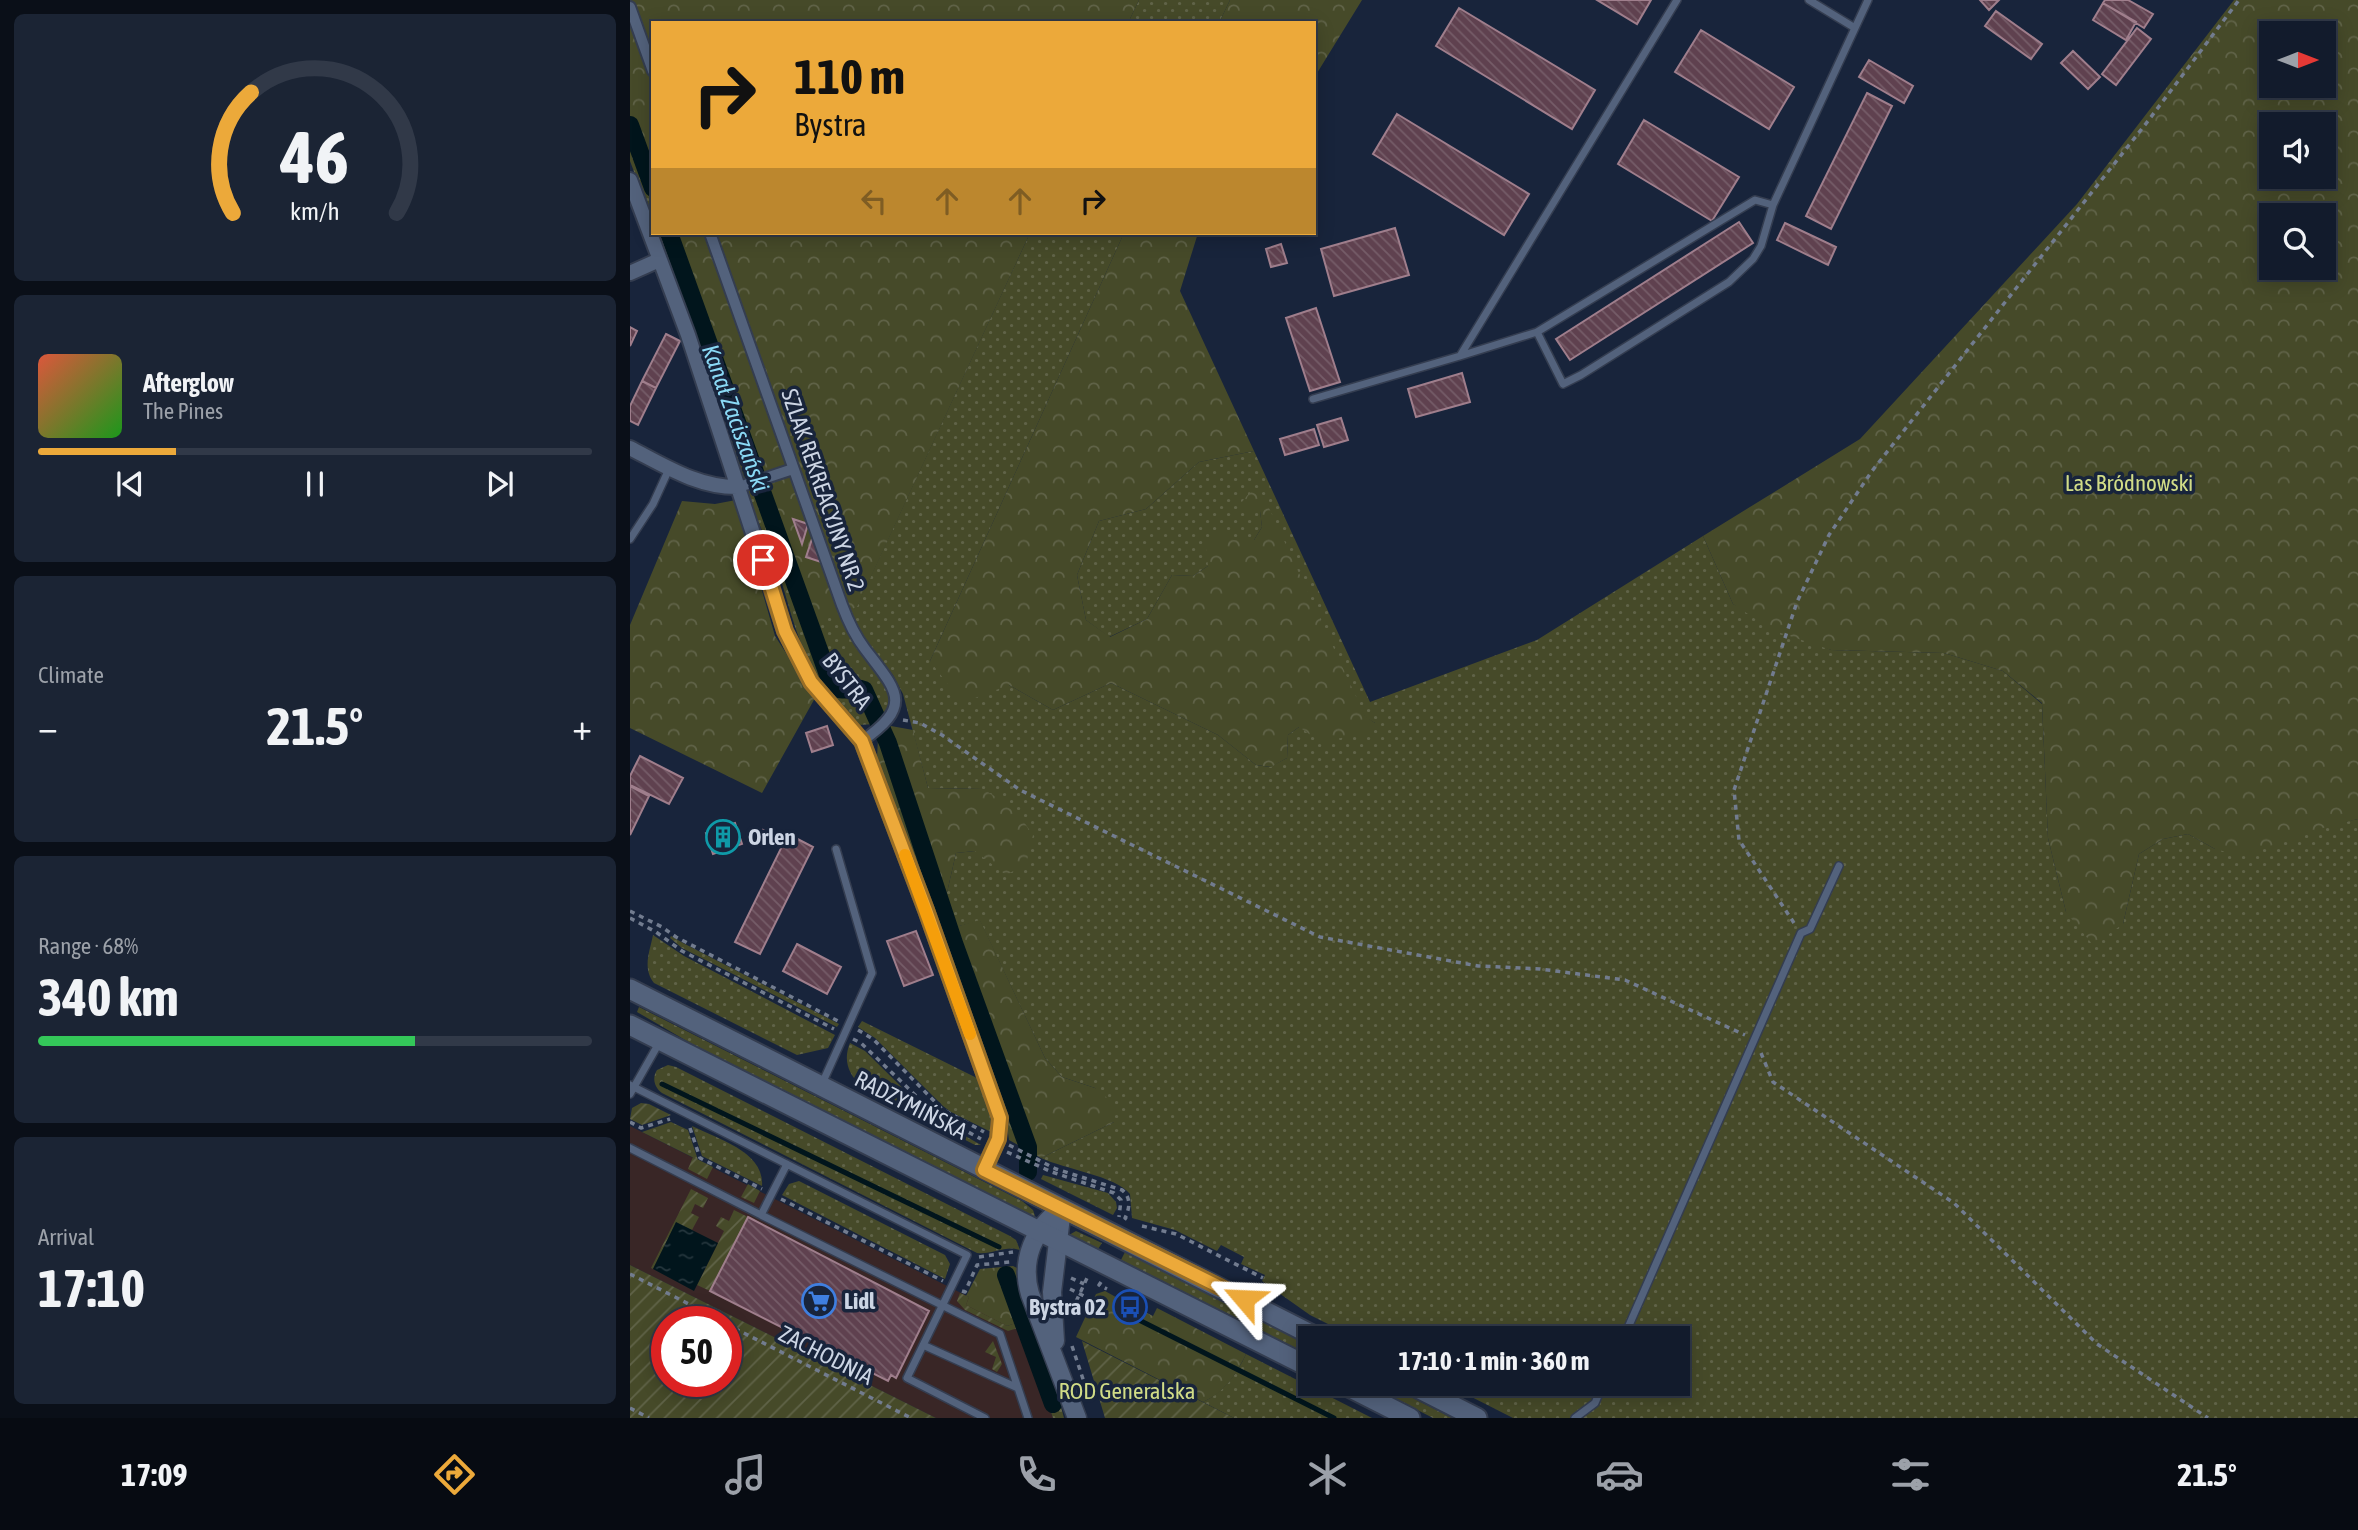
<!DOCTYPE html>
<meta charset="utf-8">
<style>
:root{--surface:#121b2c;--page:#1b2434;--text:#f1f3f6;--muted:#9ca1a9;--line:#313948;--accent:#eca93a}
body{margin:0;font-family:"Asap Condensed",sans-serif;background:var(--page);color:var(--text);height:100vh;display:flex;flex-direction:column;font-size:26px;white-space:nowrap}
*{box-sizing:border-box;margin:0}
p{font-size:23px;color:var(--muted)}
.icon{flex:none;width:38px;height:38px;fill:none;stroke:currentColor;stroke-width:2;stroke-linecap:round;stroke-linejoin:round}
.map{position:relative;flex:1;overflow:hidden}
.details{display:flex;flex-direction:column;gap:14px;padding:14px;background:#0a0f18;width:630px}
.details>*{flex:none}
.hud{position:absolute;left:21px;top:21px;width:665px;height:214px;border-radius:0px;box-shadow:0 4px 18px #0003,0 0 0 2px var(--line);background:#eca93a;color:#111;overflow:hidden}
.needle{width:46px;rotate:90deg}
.fabs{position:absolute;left:1629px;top:21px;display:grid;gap:14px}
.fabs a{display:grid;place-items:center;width:77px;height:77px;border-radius:0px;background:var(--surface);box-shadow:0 4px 18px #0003,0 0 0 2px var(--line);font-size:35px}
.speed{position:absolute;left:21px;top:1306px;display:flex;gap:14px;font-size:35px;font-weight:700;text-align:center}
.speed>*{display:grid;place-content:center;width:91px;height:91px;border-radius:50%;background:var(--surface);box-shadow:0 4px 18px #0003,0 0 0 2px var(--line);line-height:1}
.speed .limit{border:10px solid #d22;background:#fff;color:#111}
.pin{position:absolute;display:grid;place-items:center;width:60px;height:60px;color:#fff;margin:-30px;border:4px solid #fff;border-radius:50%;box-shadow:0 2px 7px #0007}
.me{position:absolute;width:77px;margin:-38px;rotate:296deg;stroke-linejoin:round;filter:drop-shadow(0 0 5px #0008)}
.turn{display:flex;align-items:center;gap:24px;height:147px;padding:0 28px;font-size:32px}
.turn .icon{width:91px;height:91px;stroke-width:2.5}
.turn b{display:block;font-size:49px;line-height:60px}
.lanes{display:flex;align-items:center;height:66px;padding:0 28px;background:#0003;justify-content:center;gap:35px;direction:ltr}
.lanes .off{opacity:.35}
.big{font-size:52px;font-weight:700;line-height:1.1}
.details .tile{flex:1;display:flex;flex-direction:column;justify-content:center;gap:10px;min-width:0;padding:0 24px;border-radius:10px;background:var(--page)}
.details .dial{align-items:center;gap:0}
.dial svg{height:182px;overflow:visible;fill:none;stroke:var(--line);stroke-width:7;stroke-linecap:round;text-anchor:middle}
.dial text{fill:var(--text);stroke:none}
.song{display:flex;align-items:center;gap:21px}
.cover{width:84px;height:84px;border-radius:10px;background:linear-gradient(135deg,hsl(10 70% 55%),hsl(120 70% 35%))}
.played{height:7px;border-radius:4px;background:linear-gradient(90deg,var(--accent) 25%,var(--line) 25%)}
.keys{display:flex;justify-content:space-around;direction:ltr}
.heat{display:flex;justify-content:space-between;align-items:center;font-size:38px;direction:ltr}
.charge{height:10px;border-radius:5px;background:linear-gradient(90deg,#34c759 68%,var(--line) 0)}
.trip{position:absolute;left:668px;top:1326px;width:392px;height:70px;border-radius:0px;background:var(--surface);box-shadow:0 4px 18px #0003,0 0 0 2px var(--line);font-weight:700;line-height:70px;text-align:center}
.menu{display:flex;height:112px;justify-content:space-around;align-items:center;background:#070b12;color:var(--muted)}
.menu .icon{width:49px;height:49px}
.menu .on{color:var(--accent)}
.menu b{font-size:32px;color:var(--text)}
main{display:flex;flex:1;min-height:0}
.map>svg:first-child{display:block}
</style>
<main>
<section class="details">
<div class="tile dial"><svg viewBox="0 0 100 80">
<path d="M14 69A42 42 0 1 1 86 69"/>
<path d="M14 69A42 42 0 0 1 22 16" stroke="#eca93a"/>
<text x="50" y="56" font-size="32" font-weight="700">46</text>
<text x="50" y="72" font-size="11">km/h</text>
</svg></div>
<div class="tile">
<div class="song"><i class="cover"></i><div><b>Afterglow</b><p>The Pines</p></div></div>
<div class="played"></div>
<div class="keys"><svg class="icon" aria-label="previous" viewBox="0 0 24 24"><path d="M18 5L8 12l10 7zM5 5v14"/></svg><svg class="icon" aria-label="pause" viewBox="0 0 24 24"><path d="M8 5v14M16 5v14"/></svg><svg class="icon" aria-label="next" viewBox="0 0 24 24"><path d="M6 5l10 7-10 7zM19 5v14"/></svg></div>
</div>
<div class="tile"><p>Climate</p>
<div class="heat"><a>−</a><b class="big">21.5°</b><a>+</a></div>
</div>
<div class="tile"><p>Range · 68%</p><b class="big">340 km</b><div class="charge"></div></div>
<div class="tile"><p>Arrival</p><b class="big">17:10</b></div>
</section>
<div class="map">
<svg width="1728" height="1418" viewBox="0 0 1728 1418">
<defs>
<pattern id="grass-dots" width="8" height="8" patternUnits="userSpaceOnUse" patternTransform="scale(1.75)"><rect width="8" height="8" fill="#464a29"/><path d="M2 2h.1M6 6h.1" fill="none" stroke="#606348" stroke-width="1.8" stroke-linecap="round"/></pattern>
<pattern id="forest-crowns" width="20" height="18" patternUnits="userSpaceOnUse" patternTransform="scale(1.75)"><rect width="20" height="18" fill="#464a29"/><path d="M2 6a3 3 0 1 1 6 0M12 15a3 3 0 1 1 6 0" fill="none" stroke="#606348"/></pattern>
<pattern id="garden-furrows" width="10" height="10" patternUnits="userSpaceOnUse" patternTransform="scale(1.75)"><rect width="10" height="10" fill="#464a29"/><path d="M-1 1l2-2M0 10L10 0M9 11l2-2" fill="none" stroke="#606348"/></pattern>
<pattern id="water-ripples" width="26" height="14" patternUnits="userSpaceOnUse" patternTransform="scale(1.75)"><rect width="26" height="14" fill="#01151c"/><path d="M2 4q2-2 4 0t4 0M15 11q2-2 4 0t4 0" fill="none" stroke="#25363d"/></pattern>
<pattern id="building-back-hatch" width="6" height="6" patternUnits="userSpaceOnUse" patternTransform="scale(1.75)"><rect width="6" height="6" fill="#5f414f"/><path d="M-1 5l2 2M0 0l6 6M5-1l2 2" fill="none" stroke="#755c68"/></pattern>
</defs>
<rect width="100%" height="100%" fill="#18243b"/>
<!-- commercial -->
<path fill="#392626" d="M0 1126 339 1297 377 1326 389 1322 423 1418H306L0 1265Z"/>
<!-- grass -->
<path fill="url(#grass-dots)" d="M509 0H600L589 23H498Z
M0 133 23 196V222L0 161Z
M27 233H36L123 476 113 480 90 405Z
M400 233H494L300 661 379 685 423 710 481 683 588 735 626 765 640 767 657 758 658 735 669 727 745 723 735 717 630 510 632 527 624 540H603L578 566 563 576 542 575 517 619 479 637 456 620 447 575 469 521 516 509 569 462 624 451 740 702 907 640 1073 536 1103 604 1201 650 1314 653 1373 671 1412 704 1418 838 1436 912 1493 924 1509 854 1533 839 1558 834 1585 849 1728 819V1418H883L816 1384H1048V1339H728L680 1315 632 1281 635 1275 611 1264 614 1257 591 1245 587 1251 545 1230 502 1218 500 1194C486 1176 434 1169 411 1158L484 1122 465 1088 432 1077 415 1058 350 921 325 927 316 897 326 853 345 851 353 789 298 788 273 694 263 675 232 637 218 610 227 606Z
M141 482 193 568 256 683 261 703 253 717 249 718 234 687C224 682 213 690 203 683L132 485Z
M127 487 198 685 207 692H232L245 724 229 725C213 707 194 689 182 667 164 634 157 596 145 561 136 537 124 516 117 491Z
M23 935 54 956 205 1035 198 1048 167 1055 24 983C12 968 20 951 23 935Z
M41 936 53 943 209 1024 207 1027 52 948 40 938Z
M9 1007 392 1201 403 1210 405 1216H402L62 1044 7 1012Z
M232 1021 351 1080 362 1119 363 1133 321 1112 313 1106 245 1038 228 1027Z
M220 1043 235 1051 302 1117 351 1145H345L231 1086C218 1073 213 1060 220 1043Z
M38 1065 46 1067 380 1236 386 1240 390 1250C376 1245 362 1255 347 1253L32 1093C24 1087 22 1078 27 1070Z
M41 1122 58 1130 68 1160 12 1132Z
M62 1126C88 1139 135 1152 132 1186L72 1156Z
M413 1175 478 1193 486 1202 487 1208 483 1215 411 1179Z
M169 1181 315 1255 320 1264 315 1279 152 1195 159 1184Z
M446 1231 472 1243 468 1249 439 1235Z
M495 1252 681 1346V1356L491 1260Z
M403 1317 420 1366 434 1418H423L389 1322Z
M616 1354 742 1418H604L573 1402C594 1392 607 1374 616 1354Z
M737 1384H756L822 1418H803Z"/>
<!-- forest -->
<path fill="url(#forest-crowns)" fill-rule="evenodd" d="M0 0H509L498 23H23V180L0 117Z
M600 0H732L684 78V23H589Z
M1604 0H1728V819L1696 827 1611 856 1585 849 1558 834 1533 839 1509 854 1493 924 1463 945 1436 912 1418 838 1412 703 1373 671 1314 653 1201 650 1142 630 1103 604 1073 536 1230 439 1447 204ZM1642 33H1694V86H1642ZM1642 124H1694V177H1642ZM1642 215H1694V268H1642Z
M42 233H400L227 607 182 623Z
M494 233H568L550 291 624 451 569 462 516 509 469 521 447 575 456 620 480 637 517 619 542 575 563 576 578 566 575 540 595 531 603 540H624L632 527 630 511 619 514 611 503 621 491 633 495 735 716 745 723 736 733 691 742 669 727 658 735 657 758 641 767 626 765 588 735 481 683 423 710 379 685 332 703 300 661Z
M106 500 145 636 185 698 132 793 0 728V625L52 501 85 504Z
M261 726 283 730 298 788 353 789 384 808 403 835 396 864 376 875 345 851 326 853 316 897 325 927 350 920 415 1058 432 1077 465 1088 486 1105 484 1122 411 1158 379 1140 375 1113 247 759 248 738Z
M383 1266 389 1269 403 1317 377 1326 336 1305 339 1297 336 1296 350 1269Z
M475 1291 493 1301 491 1306 506 1314 509 1309 523 1316 527 1308 616 1354C606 1375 595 1392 573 1402L446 1337 466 1294Z"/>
<!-- garden -->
<path fill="url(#garden-furrows)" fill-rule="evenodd" d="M11 1103 19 1104 41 1115 12 1125 0 1119 2 1108Z
M63 1157 83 1167 77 1179 58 1169Z
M118 1184 130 1191 124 1203 111 1197Z
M61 1189 78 1198 73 1208 65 1204 61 1213 69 1217 62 1230 46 1223 23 1269 21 1268Z
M104 1210 118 1217 80 1291 67 1285 94 1231 86 1226 91 1217 99 1221Z
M0 1265 306 1418H0ZM96 1321V1381H37V1321Z
M330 1293 339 1297 336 1305 377 1326 389 1322 391 1327 378 1331 335 1310 327 1301Z
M363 1341 372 1364 367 1372 362 1369 366 1357 355 1352Z
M452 1341 604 1418H475Z"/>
<!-- water -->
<path fill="url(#water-ripples)" d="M46 1222 88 1243 64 1291 23 1269Z"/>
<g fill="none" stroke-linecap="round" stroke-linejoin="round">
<!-- stream -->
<path stroke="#01151c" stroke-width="5" d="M32 1084 369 1247
M509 1320 704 1418"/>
<!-- canal -->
<path stroke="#01151c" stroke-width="18" d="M0 125 23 188
M39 233 202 686C212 694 223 685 234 690L258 743 324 943 398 1147V1172
M376 1275 423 1404"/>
</g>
<!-- building -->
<path fill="url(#building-back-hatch)" stroke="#9f7e8c" stroke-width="2" d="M967 0H1021L1007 24Z
M1350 0H1369L1359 10Z
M1475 0H1498L1523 14 1514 28 1473 3Z
M1473 3 1506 22 1496 40 1463 20Z
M829 8 965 90 942 129 806 46Z
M1366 11 1412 44 1401 59 1355 26Z
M1507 28 1521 39 1486 85 1472 74Z
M1071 30 1164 87 1139 129 1045 72Z
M1443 51 1470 77 1458 89 1431 63Z
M1239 60 1283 86 1274 103 1229 77Z
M1237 93 1262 106 1201 229 1176 216Z
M767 114 899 194 874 235 743 154Z
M1014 120 1109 177 1082 221 988 164Z
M1109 222 1123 243 940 360 926 339Z
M1155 223 1206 247 1198 265 1147 240Z
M765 228 779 275 704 296 691 249Z
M651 244 657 263 641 267 636 249Z
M686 308 710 382 680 391 656 318Z
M0 327 7 331 0 346Z
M36 334 50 341 26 388 12 381Z
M832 373 840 402 786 417 778 389Z
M12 381 26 388 8 425 0 421V406Z
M711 418 718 440 694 447 687 425Z
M684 429 689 445 655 455 650 439Z
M163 519 178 524 172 544Z
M183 536 191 562 176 557Z
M197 726 203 745 182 752 176 733Z
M10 756 53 778 39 804 0 785V776Z
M0 786 19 796 0 835Z
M105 823 112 844 83 854 76 833Z
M133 830 143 835 140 841 131 836Z
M158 834 183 847 130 954 105 942Z
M286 931 303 975 274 986 257 941Z
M167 944 211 967 197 994 153 971Z
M118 1217 299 1311 266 1378 261 1375 258 1381 80 1291Z"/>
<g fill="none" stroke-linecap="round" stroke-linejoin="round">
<!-- service casing -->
<g stroke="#343d50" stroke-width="10">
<path id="service" d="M1179 0 1225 28
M907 332 933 384 951 375 1099 282 1123 259 1131 246 1143 205
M830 356 907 332 1125 200 1143 205 1238 0
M683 399 830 356 1047 0
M0 539 23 504 39 469
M0 1085 337 1255 277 1378 355 1418
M191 1086 242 973 206 849
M0 1094 29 1043
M0 1148 131 1215
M157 1164 131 1215 370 1334 398 1418
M993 1339 1171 933 1180 929 1209 866
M293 1345 388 1388
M945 1418 965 1403 973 1384"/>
</g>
<!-- pedestrian casing -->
<g stroke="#343d50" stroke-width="14">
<path id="pedestrian" d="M0 7 23 71
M80 233 212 605C218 621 225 636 235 649 267 691 284 705 232 741
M109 487 163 469"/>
</g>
<!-- minor casing -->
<g stroke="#343d50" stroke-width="18">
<path id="minor" d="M0 180 58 335 155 631 181 682 232 741 296 910 370 1118 368 1139 354 1169
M0 273 29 260
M0 448C35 466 69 488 109 487"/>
</g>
<!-- tertiary casing -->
<g stroke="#343d50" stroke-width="21">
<path id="tertiary" d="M432 1208C404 1228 390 1260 400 1294L447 1418
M425 1341 422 1292 432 1208"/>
</g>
<!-- secondary casing -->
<g stroke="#343d50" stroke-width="23">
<path id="secondary" d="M0 989 690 1339
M0 1025 681 1368
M713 1384 780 1418
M780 1384 847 1418"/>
</g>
<!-- path -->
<path stroke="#727c8f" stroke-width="3.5" stroke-dasharray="5 5" stroke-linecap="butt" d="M273 720 290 723 312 735 390 790 690 937 848 966 910 969 995 980 1115 1035
M0 911 32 927 46 937 208 1021
M0 918 26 932 52 951 204 1029
M1164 923 1109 840 1104 790 1167 602 1199 535 1242 471 1518 121 1609 0
M228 1030 243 1039 312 1109 354 1132
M223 1039 231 1043 305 1114 351 1139
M1131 1053 1143 1082 1324 1203 1467 1344 1578 1418
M0 1122 11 1128 40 1119
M60 1128 70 1158 132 1189
M379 1145 426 1169 492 1190C501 1197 500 1208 495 1218L498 1220
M377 1152 422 1172 484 1193 491 1200 489 1217
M151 1199 313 1281
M512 1226 546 1234 633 1278
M349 1257 383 1252
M0 1274 92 1321
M441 1278 454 1284
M471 1282 469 1285 477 1289
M440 1289 460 1299
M332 1291 335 1292 347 1265 380 1262
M442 1310 458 1276
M96 1324 281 1418
M442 1346 456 1388
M0 1408 19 1418"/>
<!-- service -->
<use href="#service" stroke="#53627c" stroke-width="7"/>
<!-- pedestrian -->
<use href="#pedestrian" stroke="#53627c" stroke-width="10"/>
<!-- minor -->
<use href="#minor" stroke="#53627c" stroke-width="14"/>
<!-- tertiary -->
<use href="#tertiary" stroke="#53627c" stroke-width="18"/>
<!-- secondary -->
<use href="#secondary" stroke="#53627c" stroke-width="19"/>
</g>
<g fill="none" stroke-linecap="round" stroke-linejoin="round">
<!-- route casing -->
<g stroke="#996e26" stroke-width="18">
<path id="route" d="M133 560 155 631 181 682 232 741 296 910 370 1118 368 1139 354 1170 614 1299"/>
</g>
<!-- route -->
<use href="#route" stroke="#eca93a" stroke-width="12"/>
<!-- slow -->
<path stroke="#f59e0b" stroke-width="12" d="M275 855 340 1034"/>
</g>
<!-- icons -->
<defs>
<g id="building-ring" transform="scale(1.75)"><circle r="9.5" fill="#18243b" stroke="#0f9aa8" stroke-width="1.5"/><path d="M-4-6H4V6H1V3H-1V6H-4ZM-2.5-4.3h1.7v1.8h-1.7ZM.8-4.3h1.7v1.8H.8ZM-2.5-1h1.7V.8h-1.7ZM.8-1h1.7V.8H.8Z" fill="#0f9aa8"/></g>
<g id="supermarket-ring" transform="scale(1.75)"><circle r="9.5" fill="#18243b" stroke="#3f7fe0" stroke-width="1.5"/><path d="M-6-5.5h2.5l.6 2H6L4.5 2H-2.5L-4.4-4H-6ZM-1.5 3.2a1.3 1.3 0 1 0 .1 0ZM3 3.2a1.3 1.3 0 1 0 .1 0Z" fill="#3f7fe0"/></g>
<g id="bus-ring" transform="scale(1.75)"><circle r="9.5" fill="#18243b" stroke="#1a4fb4" stroke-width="1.5"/><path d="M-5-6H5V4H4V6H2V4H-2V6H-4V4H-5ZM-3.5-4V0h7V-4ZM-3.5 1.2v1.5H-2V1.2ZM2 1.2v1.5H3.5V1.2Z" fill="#1a4fb4"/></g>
</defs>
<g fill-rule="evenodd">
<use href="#building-ring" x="93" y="837"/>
<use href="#supermarket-ring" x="189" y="1301"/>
<use href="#bus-ring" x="500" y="1307"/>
</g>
<g text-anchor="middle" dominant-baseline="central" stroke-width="7" stroke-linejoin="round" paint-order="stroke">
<!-- park labels -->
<g font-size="23" fill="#d1dc87" stroke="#18243b">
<text x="1499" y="483">Las Bródnowski</text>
<text x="497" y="1391">ROD Generalska</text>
</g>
<!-- street labels -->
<g font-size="23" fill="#ccd5e4" stroke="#18243b">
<text transform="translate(193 490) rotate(71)">SZLAK REKREACYJNY NR 2</text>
<text transform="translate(217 681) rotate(52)">BYSTRA</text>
<text transform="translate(281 1105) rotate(27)">RADZYMIŃSKA</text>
<text transform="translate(196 1355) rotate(27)">ZACHODNIA</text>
</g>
<!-- poi labels -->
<g font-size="23" font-weight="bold" fill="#ccd5e4" stroke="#18243b" text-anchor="start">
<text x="118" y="837">Orlen</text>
<text x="214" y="1301">Lidl</text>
<text x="476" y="1307" text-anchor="end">Bystra 02</text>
</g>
<!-- water labels -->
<g font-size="24" font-style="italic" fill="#8ad9f5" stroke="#18243b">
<text transform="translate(106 418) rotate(70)">Kanał Zaciszański</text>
</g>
</g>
</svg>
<div class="fabs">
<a><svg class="needle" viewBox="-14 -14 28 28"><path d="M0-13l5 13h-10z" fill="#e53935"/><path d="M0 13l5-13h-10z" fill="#9ca1a9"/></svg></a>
<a><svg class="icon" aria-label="sound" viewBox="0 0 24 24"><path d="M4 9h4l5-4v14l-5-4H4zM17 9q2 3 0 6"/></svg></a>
<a><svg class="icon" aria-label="search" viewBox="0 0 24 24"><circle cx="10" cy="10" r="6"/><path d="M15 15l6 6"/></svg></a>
</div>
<div class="speed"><div class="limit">50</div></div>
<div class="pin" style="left:133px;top:560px;background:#d93025"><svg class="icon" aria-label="arrive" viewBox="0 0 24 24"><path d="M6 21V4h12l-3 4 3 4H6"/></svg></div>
<svg class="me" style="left:614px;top:1299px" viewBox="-20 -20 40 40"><path d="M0-17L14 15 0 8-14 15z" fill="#eca93a" stroke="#fff" stroke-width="4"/></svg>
<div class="trip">17:10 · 1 min · 360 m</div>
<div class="hud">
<div class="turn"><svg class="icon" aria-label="right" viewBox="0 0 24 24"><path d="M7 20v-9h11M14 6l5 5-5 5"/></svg><div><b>110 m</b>Bystra</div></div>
<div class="lanes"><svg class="icon off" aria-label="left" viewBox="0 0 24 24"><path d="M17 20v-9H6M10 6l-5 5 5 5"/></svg><svg class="icon off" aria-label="ahead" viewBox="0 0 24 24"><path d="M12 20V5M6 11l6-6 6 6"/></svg><svg class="icon off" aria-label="ahead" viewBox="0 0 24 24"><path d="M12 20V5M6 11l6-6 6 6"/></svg><svg class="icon" aria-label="right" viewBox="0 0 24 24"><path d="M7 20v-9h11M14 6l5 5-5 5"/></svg></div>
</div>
</div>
</main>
<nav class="menu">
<b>17:09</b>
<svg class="icon on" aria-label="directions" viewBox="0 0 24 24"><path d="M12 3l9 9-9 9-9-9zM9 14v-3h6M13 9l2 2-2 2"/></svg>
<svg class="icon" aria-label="music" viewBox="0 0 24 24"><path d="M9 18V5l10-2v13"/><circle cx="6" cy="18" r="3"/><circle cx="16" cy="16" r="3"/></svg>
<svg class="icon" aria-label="phone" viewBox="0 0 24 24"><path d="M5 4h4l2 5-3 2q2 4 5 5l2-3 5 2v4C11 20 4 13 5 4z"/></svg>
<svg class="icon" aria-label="climate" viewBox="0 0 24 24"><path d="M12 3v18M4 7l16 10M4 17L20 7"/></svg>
<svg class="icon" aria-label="car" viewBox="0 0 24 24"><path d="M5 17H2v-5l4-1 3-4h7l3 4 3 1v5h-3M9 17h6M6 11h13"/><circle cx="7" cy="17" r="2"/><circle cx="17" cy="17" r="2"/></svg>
<svg class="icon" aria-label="filters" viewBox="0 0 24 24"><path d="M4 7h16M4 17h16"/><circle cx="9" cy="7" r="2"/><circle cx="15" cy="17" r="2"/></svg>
<b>21.5°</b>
</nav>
